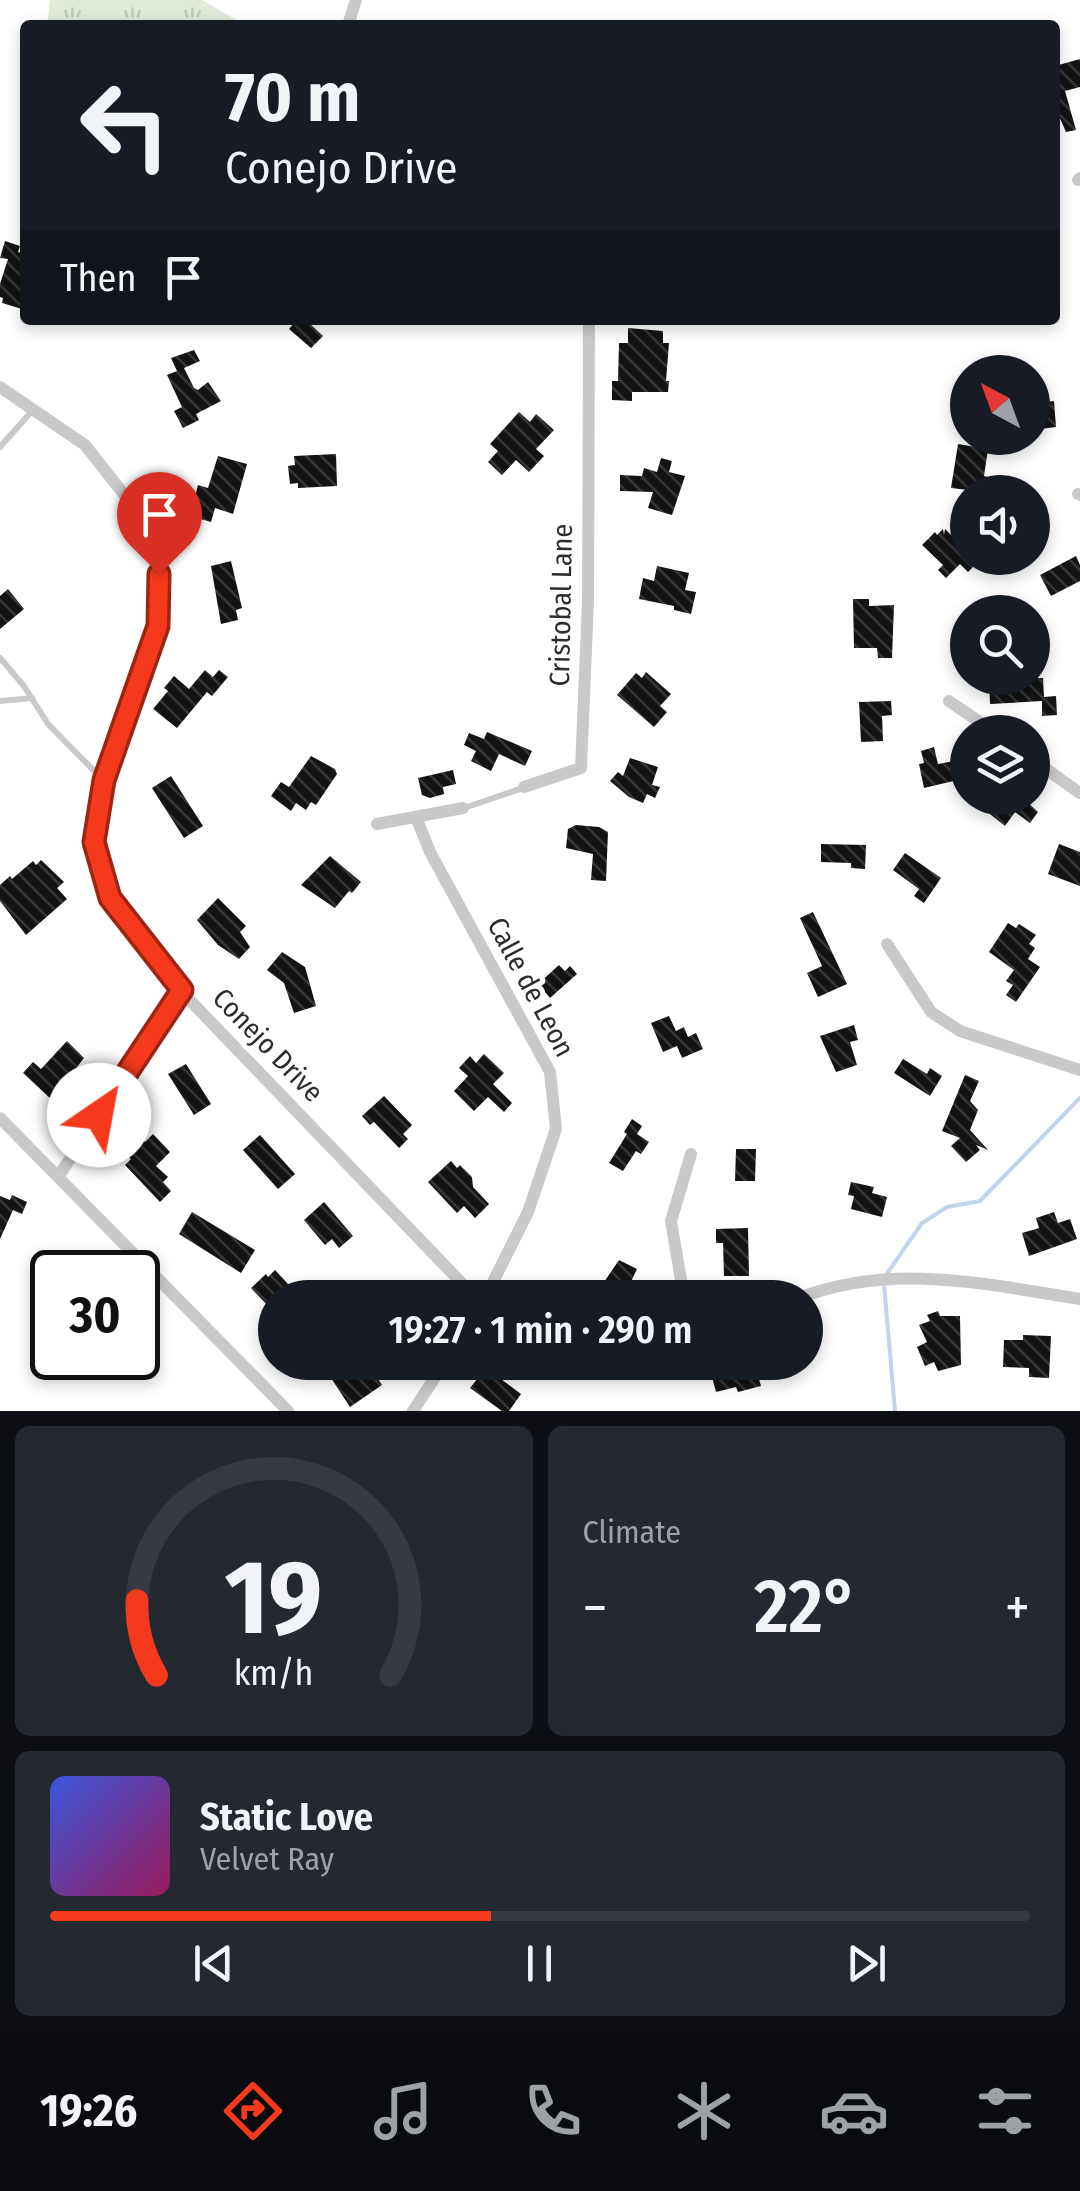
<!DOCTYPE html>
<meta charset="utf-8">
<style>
:root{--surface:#171b24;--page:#242831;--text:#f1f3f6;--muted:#9ea1a6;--line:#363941;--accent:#f4391d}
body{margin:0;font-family:"Fira Sans Condensed",sans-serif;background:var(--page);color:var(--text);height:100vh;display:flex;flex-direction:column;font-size:38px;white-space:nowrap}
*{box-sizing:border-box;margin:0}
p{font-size:32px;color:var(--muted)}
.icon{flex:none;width:55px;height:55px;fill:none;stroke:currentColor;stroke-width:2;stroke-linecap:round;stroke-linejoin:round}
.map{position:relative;height:1411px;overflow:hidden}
.panel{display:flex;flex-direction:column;gap:15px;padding:15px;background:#0d0f14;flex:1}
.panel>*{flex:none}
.guide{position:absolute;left:20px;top:20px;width:1040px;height:305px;border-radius:10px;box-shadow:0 5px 15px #0003;background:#171b24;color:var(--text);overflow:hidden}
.needle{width:65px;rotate:319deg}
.fabs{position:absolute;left:950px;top:355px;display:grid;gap:20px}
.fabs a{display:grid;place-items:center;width:100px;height:100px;border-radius:50%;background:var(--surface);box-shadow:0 5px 15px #0003;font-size:50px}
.speed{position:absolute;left:30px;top:1250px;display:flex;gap:20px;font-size:50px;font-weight:700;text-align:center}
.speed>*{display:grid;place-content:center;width:130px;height:130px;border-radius:50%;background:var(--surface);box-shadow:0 5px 15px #0003;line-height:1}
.speed .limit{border:5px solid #111;border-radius:15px;background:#fff;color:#111}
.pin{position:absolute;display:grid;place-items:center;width:85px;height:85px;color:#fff;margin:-102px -42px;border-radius:50% 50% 50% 0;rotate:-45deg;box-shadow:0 0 10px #0007}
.pin .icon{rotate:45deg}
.me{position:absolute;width:110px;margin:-55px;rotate:33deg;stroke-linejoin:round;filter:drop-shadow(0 0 8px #0008)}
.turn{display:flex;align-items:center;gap:35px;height:210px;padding:0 40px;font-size:45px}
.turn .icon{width:130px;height:130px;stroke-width:2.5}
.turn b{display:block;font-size:70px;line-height:85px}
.then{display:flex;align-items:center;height:95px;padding:0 40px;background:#0003;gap:20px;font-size:38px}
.big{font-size:75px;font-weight:600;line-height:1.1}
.panel .tile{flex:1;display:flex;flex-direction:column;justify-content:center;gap:15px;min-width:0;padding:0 35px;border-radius:15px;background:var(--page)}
.panel .dial{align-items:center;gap:0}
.dial svg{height:260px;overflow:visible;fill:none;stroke:var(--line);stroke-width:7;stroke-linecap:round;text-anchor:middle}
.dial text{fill:var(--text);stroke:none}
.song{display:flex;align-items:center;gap:30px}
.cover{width:120px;height:120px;border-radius:15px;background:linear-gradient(135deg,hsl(230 70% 55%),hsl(330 70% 35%))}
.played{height:10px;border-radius:5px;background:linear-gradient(90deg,var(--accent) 45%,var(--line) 45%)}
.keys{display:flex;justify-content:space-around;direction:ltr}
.heat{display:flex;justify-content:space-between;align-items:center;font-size:55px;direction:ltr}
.panel .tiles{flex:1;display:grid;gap:15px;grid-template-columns:1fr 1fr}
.tile:last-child{grid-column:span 2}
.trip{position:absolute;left:258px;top:1280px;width:565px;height:100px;border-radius:50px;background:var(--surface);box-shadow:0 5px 15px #0003;font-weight:600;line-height:100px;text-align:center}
.tabs{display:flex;height:160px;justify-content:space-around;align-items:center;background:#090b0e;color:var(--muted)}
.tabs .icon{width:70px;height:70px}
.tabs .active{color:var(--accent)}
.tabs b{font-size:45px;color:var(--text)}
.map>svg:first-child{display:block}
</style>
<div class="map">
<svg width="1080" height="1411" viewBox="0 0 1080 1411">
<defs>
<pattern id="grass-tufts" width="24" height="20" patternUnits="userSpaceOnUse" patternTransform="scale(2.5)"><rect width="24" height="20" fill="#deebd8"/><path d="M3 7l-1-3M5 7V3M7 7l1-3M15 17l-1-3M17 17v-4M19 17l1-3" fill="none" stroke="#bfcaba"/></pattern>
<pattern id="building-back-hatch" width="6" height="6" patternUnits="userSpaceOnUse" patternTransform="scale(2.5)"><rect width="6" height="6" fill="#131313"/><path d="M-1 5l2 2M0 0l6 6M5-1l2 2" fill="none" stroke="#363636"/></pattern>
</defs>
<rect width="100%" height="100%" fill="#fff"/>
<!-- grass -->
<path fill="url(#grass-tufts)" d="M50 0H202L245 25H47Z"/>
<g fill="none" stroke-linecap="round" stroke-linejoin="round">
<!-- stream -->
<path stroke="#c1d3ed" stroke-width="4" d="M886 1275 922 1223 947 1207 980 1201 1080 1098
M884 1284 895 1411"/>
</g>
<!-- building -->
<path fill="url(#building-back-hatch)" d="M1080 59V87L1065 91 1076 130 1066 132 1055 107 1058 106 1055 66Z
M5 241 20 246 18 252 25 254 22 309 2 303 3 298 0 297V284L8 259 0 258Z
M297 320H306L323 336 311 348 289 329Z
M628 328 663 331V343H669L666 381H669L668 392H632V401L612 400V381H618L619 343H628Z
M194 350 200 361 184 368 194 388 198 390 208 382 221 401 196 414 199 420 183 428 174 411 182 407 167 375 177 371 171 358Z
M1054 401 1056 427 1032 430V404Z
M519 412 530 422 536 414 554 430 536 449 544 456 529 472 516 460 502 475 488 462 498 451 490 444Z
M958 444 988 449 984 476 988 477 986 492 951 488Z
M336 454 337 486 298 488V483L290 484 288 466 295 465 294 456Z
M218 456 247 464 233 514 215 508 211 522 190 516 198 485 208 488Z
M661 458 672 461 669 472 685 476 672 515 648 508 653 492 620 491V475L642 476 644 468 657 472Z
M943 529 944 535 945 529 968 552V558L978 562 968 572 960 564 946 578 938 570 943 565 922 545 935 532 937 535Z
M1076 556 1080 565V581L1051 596 1040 575Z
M231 561 242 608 236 610 238 620 221 624 211 566Z
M657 566 689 573 685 590 696 592 691 614 674 610V606L639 599 643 578 654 581Z
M8 589 24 609 0 629V596Z
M853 599H869V606L894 605 892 658H878L877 648H854Z
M205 670 213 677 219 670 228 677 212 696 207 692 177 728 153 709 168 691 164 688 174 676 189 689Z
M646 672 671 694 660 706 667 712 654 727 617 695 636 673 642 678Z
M989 678H1043L1044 697 1056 696 1057 715 1042 716V701L990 704Z
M891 701 892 715 882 716 883 741 861 742 859 702Z
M487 732 532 751 525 766 499 754 491 771 471 761 476 751 464 745 469 733 484 739Z
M934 747 938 764 954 761 958 780 924 788 919 764 924 763 921 751Z
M311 756 335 769 337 774 316 805 311 802 306 810 296 803 291 811 271 796 281 782 289 787Z
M630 758 658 767 652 785 660 787 655 798 647 794 643 803 629 797 610 781 618 772 623 776Z
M453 770 456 784 443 787 444 794 430 798 422 795 418 778Z
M171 776 203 826 184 838 152 788Z
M970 798H1023L1038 812 1030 823 1015 812 1005 826Z
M576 825 599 827 608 832 606 881 591 880 593 854 566 848 568 829Z
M821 844 866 845 865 869 851 868V863L821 862Z
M1059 844 1080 852V886L1048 874Z
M905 853 941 878 924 903 914 896 919 889 893 870Z
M330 856 361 882 352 893 349 891 335 908 301 885Z
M41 860 64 882 57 888 67 899 26 935 0 901V885L10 876 12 879 33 861 36 865Z
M218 898 246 926 240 932 250 947 239 959 218 945 197 920Z
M813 912 847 984 818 997 807 973 822 966 800 918Z
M1008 923 1016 928 1019 924 1036 935 1029 944 1035 948 1028 959 1040 967 1016 1002 1006 995 1013 985 1006 981 1014 970 989 952Z
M282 952 305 967 316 1006 294 1013 284 983 267 970Z
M559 965 565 971 570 966 577 974 550 998 538 984Z
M669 1016 676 1031 684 1027 688 1037 696 1033 703 1049 682 1058 677 1046 663 1052 651 1023Z
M854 1025 858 1040 850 1042 857 1065 836 1072 820 1036Z
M67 1041 84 1058 52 1100 23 1073 33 1062 41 1069Z
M484 1054 504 1073 493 1084 512 1103 504 1112 488 1097 474 1111 454 1091 468 1076 459 1068 470 1056 476 1063Z
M903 1059 927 1074 930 1068 942 1076 930 1096 894 1073Z
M186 1064 211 1104 194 1115 168 1074Z
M965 1075 979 1081 970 1101 978 1110 970 1130 988 1150 976 1145 980 1150 966 1162 951 1146 960 1138 942 1131Z
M384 1096 412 1125 403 1134 408 1139 399 1148 374 1122 370 1125 362 1116Z
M632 1119 642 1126 637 1134 649 1142 641 1154 636 1151 623 1171 609 1163 627 1134 624 1132Z
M118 1121 145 1142 153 1134 170 1152 156 1166 168 1177 163 1182 171 1191 160 1202 125 1165 131 1159 105 1139Z
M260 1135 295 1174 278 1189 243 1150Z
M736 1149H756L755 1181H735Z
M451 1161 457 1168 460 1165 472 1177 473 1187 489 1204 475 1218 464 1206 457 1213 428 1182Z
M851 1182 874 1187 872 1193 887 1197 882 1217 851 1209 854 1196 848 1195Z
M12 1195 27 1202 22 1214 13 1210 0 1239V1196L10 1200Z
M324 1202 353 1236 339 1248 332 1239 325 1245 304 1220Z
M192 1212 255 1250 241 1273 179 1234Z
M1054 1212 1058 1223 1070 1219 1077 1239 1029 1256 1022 1233 1039 1228 1036 1218Z
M748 1228 749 1276H724L723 1243H716V1229Z
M619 1260 637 1269 629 1286 634 1289 630 1298H602L606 1290 600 1288Z
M275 1270 288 1284 280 1291 286 1298H275V1333L261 1318 271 1309 251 1288 266 1274 268 1277Z
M938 1311 940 1316H960L961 1365 938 1371 934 1362 925 1366 917 1347 927 1342 919 1325 930 1321 927 1315Z
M1023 1335 1051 1336 1049 1378 1029 1377V1368L1003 1367 1004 1340H1023Z
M354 1362H367L382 1385 350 1407 331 1378Z
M737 1362H754L761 1386 738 1392 736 1387 716 1392 712 1377 721 1375 719 1368Z
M486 1368 521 1394 509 1411H502L470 1388Z"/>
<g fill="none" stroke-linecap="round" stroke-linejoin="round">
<!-- lane -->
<path stroke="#c9c9c9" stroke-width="6" d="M0 447 32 411
M0 658 24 686 48 724 102 779
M0 701 32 698
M464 808 523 788"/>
<!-- street -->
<path stroke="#c9c9c9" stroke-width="12" d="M348 25 356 0
M1078 180 1080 178
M0 387 85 445 145 521 159 574 157 626 104 780 95 841 109 898 181 991 476 1298
M1078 494 1080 495
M949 701 994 732
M1032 759 1080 793
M524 787 581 768 588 602 589 320
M416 817 430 852 550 1072 556 1129 528 1212 485 1298
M377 824 463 808
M887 944 931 1012 960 1031 1080 1070
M0 1118 288 1411
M58 1177 181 991
M684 1298 671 1221 691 1154
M799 1298C892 1262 985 1284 1080 1299
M571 1362 594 1368 628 1362
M413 1411 445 1362"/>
</g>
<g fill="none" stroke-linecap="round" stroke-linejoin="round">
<!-- route casing -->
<g stroke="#9f2513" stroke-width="25">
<path id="route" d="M99 1115 182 990 110 898 94 842 104 780 158 626 159 574"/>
</g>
<!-- route -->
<use href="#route" stroke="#f4391d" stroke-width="18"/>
</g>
<g text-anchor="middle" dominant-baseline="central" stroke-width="10" stroke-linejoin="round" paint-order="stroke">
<!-- street labels -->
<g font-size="28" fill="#2c2c2c" stroke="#fff">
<text transform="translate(561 605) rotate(-89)">Cristobal Lane</text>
<text transform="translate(531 987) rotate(62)">Calle de Leon</text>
<text transform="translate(268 1045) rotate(46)">Conejo Drive</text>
</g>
</g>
</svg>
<div class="fabs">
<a><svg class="needle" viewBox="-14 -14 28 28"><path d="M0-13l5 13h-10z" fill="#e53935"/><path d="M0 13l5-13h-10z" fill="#9ea1a6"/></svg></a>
<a><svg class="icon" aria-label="sound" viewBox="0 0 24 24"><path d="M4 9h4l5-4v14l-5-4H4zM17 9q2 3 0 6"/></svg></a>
<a><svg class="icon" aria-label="search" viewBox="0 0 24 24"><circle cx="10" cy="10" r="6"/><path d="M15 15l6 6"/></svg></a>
<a><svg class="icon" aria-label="layers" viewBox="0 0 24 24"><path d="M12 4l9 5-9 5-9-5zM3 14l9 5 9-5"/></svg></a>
</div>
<div class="speed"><div class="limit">30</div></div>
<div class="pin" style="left:159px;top:574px;background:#d93025"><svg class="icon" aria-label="arrive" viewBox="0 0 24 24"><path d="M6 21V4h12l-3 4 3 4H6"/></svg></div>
<svg class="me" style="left:99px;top:1115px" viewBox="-20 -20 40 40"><circle r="19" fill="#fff"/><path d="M0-13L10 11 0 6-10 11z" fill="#f4391d"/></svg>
<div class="trip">19:27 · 1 min · 290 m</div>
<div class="guide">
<div class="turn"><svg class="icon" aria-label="left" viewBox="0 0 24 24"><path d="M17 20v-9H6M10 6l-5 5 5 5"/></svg><div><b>70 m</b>Conejo Drive</div></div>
<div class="then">Then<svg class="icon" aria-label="arrive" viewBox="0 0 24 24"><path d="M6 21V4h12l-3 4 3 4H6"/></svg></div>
</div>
</div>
<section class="panel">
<div class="tiles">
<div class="tile dial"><svg viewBox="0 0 100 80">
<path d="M14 69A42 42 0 1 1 86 69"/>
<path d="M14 69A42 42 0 0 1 8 46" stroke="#f4391d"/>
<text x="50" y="56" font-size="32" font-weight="700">19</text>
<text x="50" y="72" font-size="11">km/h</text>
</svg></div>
<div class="tile"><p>Climate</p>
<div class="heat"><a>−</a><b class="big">22°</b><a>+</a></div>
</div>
<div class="tile">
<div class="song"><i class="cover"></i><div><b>Static Love</b><p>Velvet Ray</p></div></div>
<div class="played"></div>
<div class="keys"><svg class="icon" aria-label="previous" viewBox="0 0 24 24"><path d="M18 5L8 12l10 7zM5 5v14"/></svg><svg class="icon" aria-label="pause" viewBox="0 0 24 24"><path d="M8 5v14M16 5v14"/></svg><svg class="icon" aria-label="next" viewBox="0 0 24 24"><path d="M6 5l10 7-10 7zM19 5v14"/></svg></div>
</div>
</div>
</section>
<nav class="tabs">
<b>19:26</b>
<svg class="icon active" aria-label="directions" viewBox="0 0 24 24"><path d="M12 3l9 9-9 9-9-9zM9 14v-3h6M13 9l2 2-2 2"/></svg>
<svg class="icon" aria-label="music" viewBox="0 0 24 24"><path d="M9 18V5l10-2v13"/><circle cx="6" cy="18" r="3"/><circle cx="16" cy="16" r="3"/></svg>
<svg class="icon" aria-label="phone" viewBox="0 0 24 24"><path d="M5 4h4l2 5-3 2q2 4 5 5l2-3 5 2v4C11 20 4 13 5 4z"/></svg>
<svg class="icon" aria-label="climate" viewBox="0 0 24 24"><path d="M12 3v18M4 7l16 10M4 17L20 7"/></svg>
<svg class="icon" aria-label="car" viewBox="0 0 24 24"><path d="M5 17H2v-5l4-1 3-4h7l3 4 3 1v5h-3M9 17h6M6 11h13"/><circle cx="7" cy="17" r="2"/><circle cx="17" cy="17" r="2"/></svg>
<svg class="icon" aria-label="filters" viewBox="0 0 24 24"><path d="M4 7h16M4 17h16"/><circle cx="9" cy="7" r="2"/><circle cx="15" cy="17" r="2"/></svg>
</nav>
